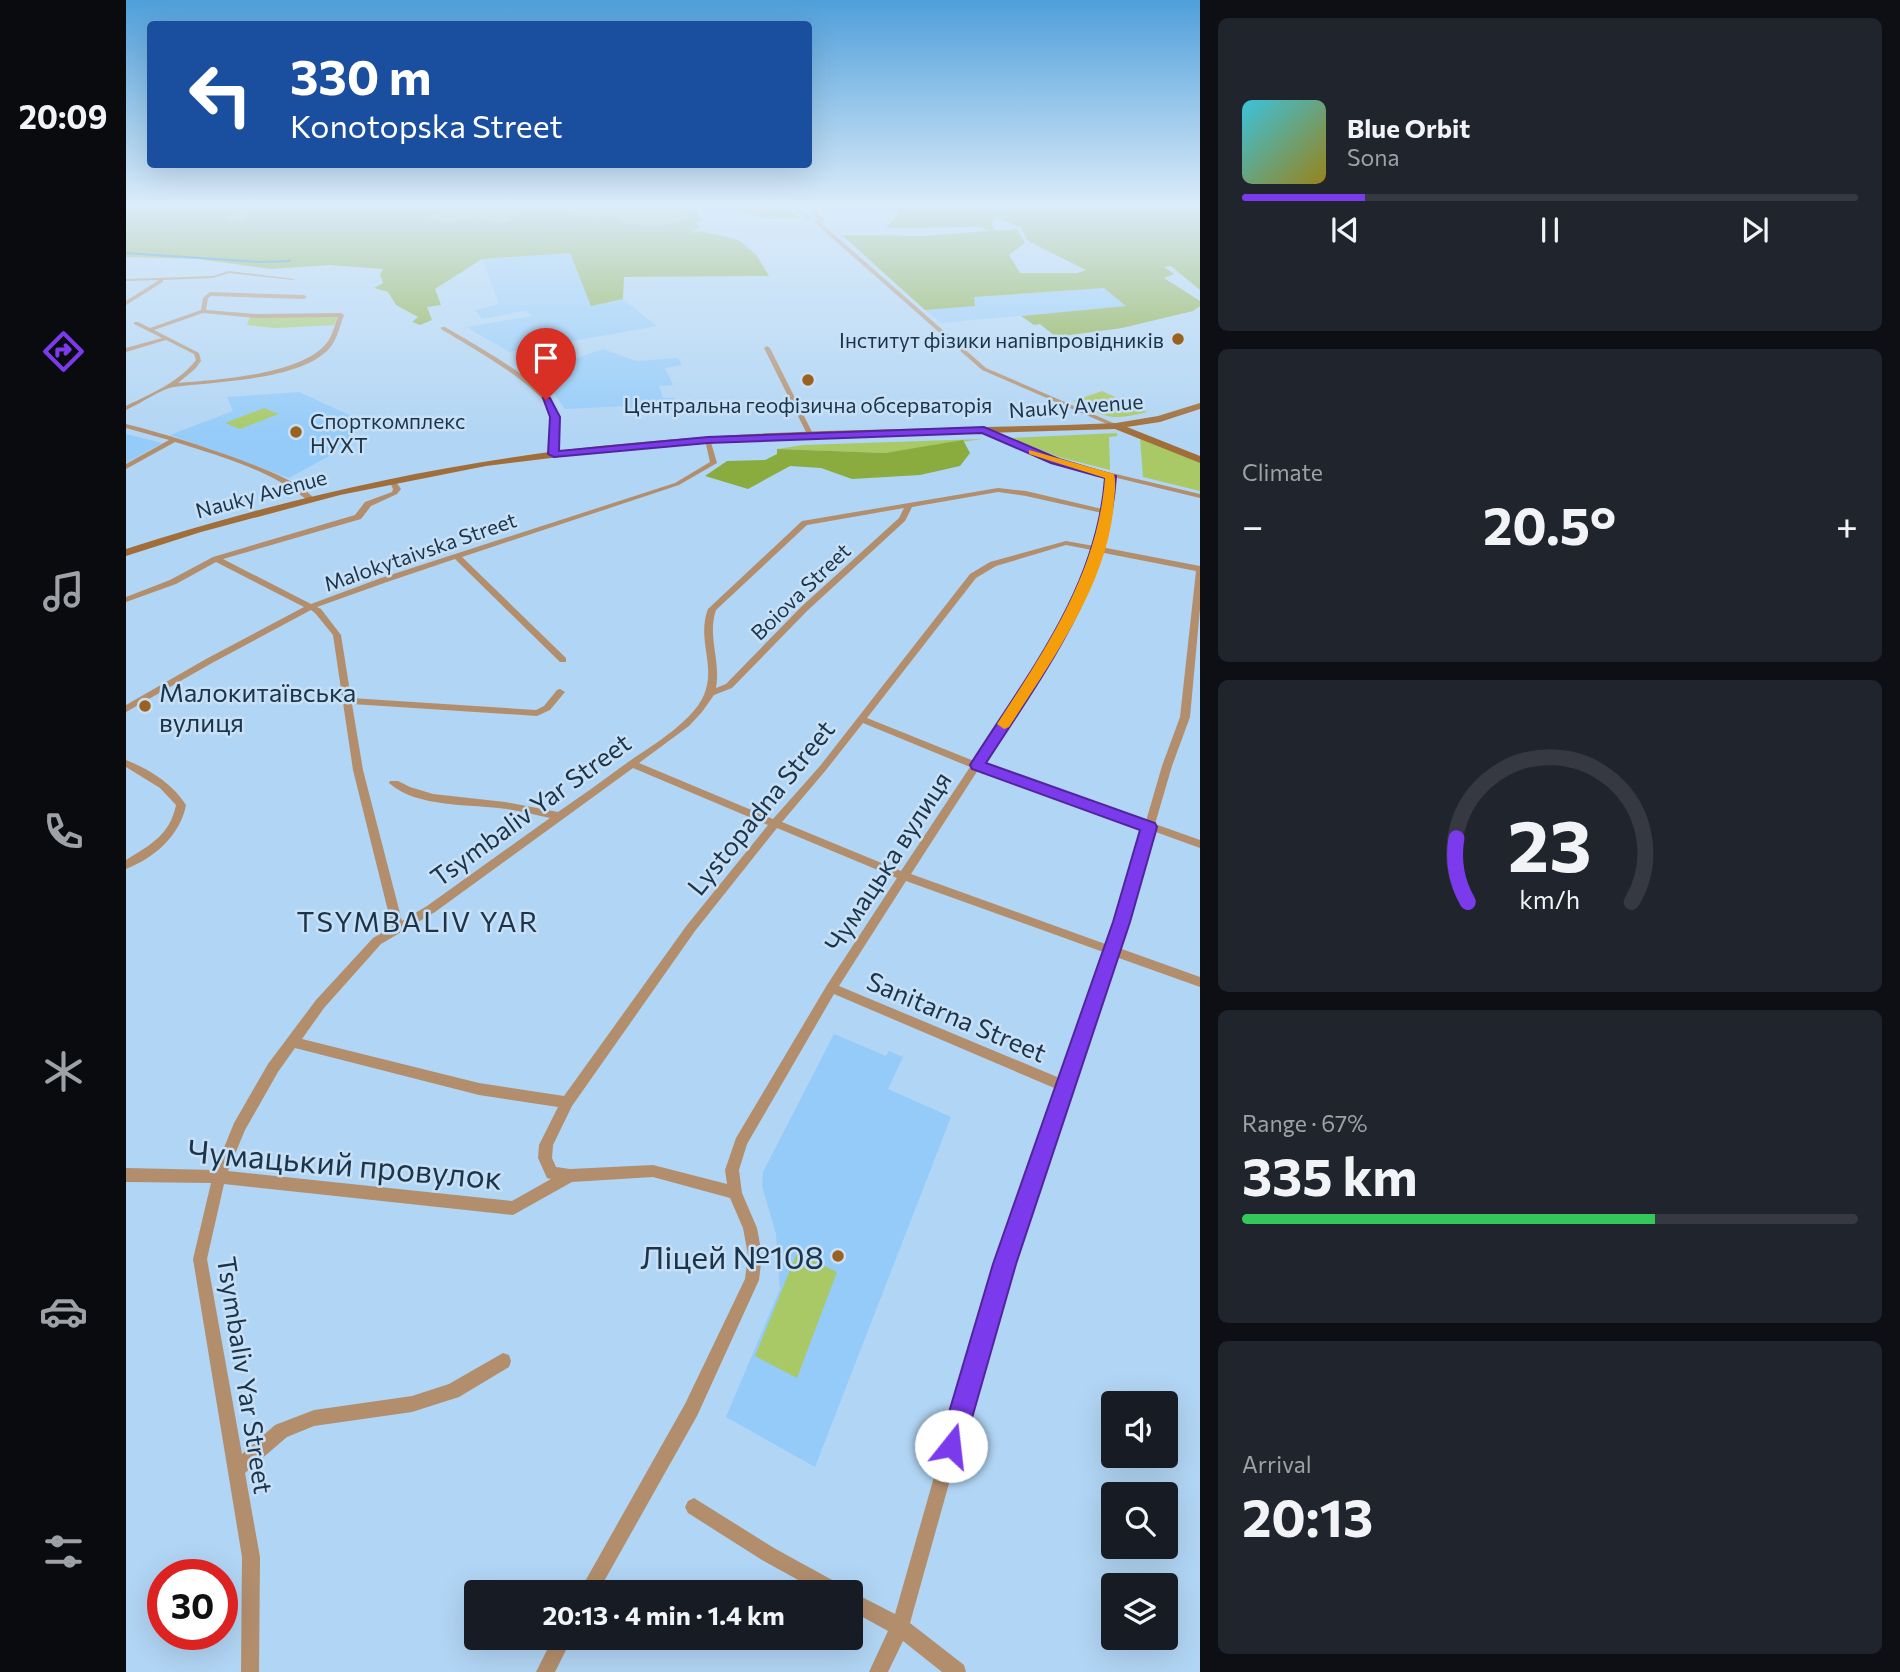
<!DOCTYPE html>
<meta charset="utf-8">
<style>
:root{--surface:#171b24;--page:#20242c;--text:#f1f3f6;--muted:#9ea1a6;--line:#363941;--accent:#7c3aed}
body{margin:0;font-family:Commissioner,sans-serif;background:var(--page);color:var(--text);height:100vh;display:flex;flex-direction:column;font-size:26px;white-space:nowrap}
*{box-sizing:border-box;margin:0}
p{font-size:23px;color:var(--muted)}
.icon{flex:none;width:38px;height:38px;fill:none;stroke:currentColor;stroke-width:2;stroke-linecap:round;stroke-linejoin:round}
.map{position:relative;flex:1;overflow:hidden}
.details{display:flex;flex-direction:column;gap:18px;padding:18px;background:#0d0f14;width:700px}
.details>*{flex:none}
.banner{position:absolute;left:21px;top:21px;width:665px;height:147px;border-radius:7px;box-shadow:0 7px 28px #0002;background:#1a4fa0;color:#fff;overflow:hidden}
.tools{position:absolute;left:975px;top:1391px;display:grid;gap:14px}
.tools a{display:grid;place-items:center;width:77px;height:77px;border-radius:7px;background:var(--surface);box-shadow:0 7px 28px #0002;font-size:35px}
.speed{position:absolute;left:21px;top:1559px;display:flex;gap:14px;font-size:35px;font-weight:700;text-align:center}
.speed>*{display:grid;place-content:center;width:91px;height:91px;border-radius:50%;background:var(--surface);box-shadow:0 7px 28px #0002;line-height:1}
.speed .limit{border:10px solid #d22;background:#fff;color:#111}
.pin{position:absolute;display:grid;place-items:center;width:60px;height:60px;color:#fff;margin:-72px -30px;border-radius:50% 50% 50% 0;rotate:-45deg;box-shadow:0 0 7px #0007}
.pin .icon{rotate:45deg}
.me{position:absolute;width:77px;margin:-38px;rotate:16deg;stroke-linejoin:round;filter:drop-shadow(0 0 5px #0008)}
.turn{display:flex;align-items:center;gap:24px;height:147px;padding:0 28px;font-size:32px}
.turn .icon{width:91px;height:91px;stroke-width:2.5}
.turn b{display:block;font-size:49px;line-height:60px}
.big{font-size:52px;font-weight:700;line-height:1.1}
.details .widget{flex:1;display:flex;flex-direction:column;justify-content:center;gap:10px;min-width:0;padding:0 24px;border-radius:10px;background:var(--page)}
.details .dial{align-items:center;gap:0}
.dial svg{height:182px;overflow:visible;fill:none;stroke:var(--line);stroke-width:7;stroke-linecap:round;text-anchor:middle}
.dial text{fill:var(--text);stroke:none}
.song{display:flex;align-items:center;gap:21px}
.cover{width:84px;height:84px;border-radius:10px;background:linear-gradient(135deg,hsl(190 70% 55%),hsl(50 70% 35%))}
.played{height:7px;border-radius:4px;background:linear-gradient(90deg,var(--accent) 20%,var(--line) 20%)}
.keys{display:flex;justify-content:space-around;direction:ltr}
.heat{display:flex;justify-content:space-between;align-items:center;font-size:38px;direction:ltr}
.charge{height:10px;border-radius:5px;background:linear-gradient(90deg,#34c759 67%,var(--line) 0)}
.trip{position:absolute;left:338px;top:1580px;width:399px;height:70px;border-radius:7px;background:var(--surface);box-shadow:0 7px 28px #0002;font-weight:700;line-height:70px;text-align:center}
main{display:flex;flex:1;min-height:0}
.tab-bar{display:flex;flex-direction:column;width:126px;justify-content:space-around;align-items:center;background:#090b0e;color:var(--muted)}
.tab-bar .icon{width:49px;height:49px}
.tab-bar .active{color:var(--accent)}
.tab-bar b{font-size:32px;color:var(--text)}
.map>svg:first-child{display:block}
</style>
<main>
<nav class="tab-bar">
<b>20:09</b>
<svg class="icon active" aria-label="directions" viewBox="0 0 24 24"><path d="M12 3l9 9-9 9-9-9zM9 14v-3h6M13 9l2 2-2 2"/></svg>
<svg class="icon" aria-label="music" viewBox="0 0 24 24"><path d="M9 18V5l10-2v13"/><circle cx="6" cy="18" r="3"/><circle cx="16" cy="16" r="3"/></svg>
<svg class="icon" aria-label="phone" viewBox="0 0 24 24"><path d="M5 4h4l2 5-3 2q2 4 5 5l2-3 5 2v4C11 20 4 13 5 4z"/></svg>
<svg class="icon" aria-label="climate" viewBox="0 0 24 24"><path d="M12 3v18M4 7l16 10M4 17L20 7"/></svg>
<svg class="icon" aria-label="car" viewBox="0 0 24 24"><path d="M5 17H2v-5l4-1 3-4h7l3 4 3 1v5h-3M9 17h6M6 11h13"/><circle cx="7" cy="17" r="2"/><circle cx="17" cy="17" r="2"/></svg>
<svg class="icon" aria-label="filters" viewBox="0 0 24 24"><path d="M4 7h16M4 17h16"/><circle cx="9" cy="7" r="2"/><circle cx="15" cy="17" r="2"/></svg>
</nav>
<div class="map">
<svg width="1074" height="1672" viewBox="0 0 1074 1672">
<rect width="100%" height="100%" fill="#b1d5f4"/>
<!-- built -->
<path fill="#94cbf8" d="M444 253 465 306 497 299 531 326 384 352 340 327 407 316 398 311 356 319 349 310 373 304 356 259Z
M978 288 1001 306 815 323 799 310 849 306 847 297Z
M477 349 510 361 552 358 556 365 539 368 547 385 533 386 537 398H548L553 407 545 410 505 412 501 406 439 409 428 393 405 374Z
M173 392 234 420 226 437 203 456 163 478 44 435 107 411 101 397Z
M0 434 36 443 0 463Z
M708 1034 760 1056 763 1051 777 1057 762 1089 825 1117 689 1467 600 1417 654 1289 650 1234 636 1186 637 1172Z"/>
<!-- green -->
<path fill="#a8c965" d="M128 204H178L118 215 117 220 98 219Z
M352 204H552L546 210 567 218 533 226 494 223 491 215 472 219 435 212H401L377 223 348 218 323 222 290 218 333 209 353 212Z
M212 316 208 325 149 328 121 325 124 317Z
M976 391 1021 412C984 421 981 418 947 401Z
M138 408 153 414 114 429 99 423Z
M991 433V436L983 437 984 470 933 457 884 438Z
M1014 438 1074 463V491L1017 477Z
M856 439 759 453 651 449 677 445Z
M671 1253 711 1272 671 1378 629 1356Z"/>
<!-- forest -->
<path fill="#8aac3f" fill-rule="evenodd" d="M0 204H128L99 219 117 220 118 215 178 204H352L353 212 333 209 294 218 323 222 348 218 377 223 401 212H435L472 219 491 215 495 223 533 226 565 218 545 211 552 204H567L579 208 568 210 574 213 572 216 577 219 570 223 574 227 564 234 575 231 613 240 631 256 643 276 498 277 497 299 465 306 444 253 356 259 309 289 315 305 301 307 306 320 294 325 286 322 292 317 270 305 262 292 248 288 257 283 254 274 257 269 203 265 145 269 72 259 0 257Z
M586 204C604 204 621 209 639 206L637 204H653L676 218 644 219Z
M771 204H847L864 213 855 204H1074V290L1045 266 1038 267 1048 274 1038 278 1074 301V306L1067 311 996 328 930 337 914 324 908 325 895 316 1000 306 978 288 848 297 849 306 799 310 716 235 798 236 863 231 855 227 760 228 773 213ZM868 216 895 228 902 241 960 270 951 273H894L883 255 899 243 891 229 870 231 866 224Z
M837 440 844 453 834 466 794 475 726 479 695 468 664 466 622 489 579 476 601 461 639 460 651 454V449L759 453Z"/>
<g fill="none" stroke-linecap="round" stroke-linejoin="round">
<!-- stream -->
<path stroke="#0a7fc5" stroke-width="2" d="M0 253 133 262 164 261"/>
<!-- street -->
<path fill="#b28e6d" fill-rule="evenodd" d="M658 204H663L686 218 682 219Z
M683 204H687L693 216 699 219 695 223 860 368 992 425V427H988L856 370 689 223V221L694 219 689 218Z
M103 271 169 279 167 280 103 273 87 278 37 280V282L0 305V301L33 280 0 281V279L87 276Z
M84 292 178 295 181 297 178 299 85 296 82 298 80 310 131 314 215 313 218 315C214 325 212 336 206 345 180 381 89 381 48 387 35 389 14 404 0 410V406C26 393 52 383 70 360L68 354 40 340 0 352V348L36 338 8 324V322H12L24 328 75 310 77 298ZM77 313 131 318 212 317C208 326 206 339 198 346 170 375 91 380 52 383L69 369 75 361 73 353 28 330Z
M315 327H319C347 344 420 382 431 412 435 425 433 443 430 455L425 454C426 441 430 423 424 410 412 384 341 345 315 329Z
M641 346 644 348 688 436 687 437 682 436 638 348Z
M0 424C40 434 76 446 115 460 140 470 168 479 188 498L181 500C144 470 94 456 49 442L0 469V464L43 440 0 428Z
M858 428 931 460 1074 494V498L987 477 983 510 986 512 983 514 975 547 1074 566V609L1064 717 1046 766 1029 824 1074 840V848L1027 831 993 948 1074 977V987L990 957 867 1326 784 1623 838 1665 840 1672H816L777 1641 762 1672H743L762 1631 724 1610V1592H720L724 1591 730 1594 769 1614 851 1326 933 1090 708 994 621 1144 613 1170 616 1193 631 1228 636 1255 633 1280 571 1416 472 1592H453L559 1404 619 1279 622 1255 617 1228 604 1198 527 1177 446 1182 387 1215 98 1184 81 1259 116 1454 149 1425 188 1410 286 1396 323 1384 377 1353 383 1355 385 1361 383 1367 333 1397 286 1412 188 1426 161 1437 119 1473 134 1557 133 1672H115L116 1557 67 1259 85 1183 0 1182V1168L89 1170 108 1123 142 1064 190 1000 247 938 266 927 227 770 207 635 189 613 185 610 86 663 0 712V705L80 659 178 607 90 562 50 584 0 602V597L44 580 87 557 229 515 239 502 266 492 267 489 263 480 268 479 275 489 271 494 245 506 235 519 97 559 185 604 255 578 549 483 584 462 579 440 584 439 591 463 553 485 336 557 440 658V662H434L329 559 261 582 191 607 195 609 215 635 225 698 410 710 418 706 431 690 434 689 439 692 424 710 411 716 226 704 237 770 276 921 301 906 424 818C410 815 395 811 381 809 346 804 290 808 263 783L264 781H272L284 787 307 794 379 802 432 812C454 797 476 781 498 765 523 747 572 720 580 689 588 662 571 638 582 609L676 521 872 488 900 491 976 509 981 476 927 462 856 431 855 430ZM872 492 900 496 976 513 968 546 940 541 864 562 844 574 694 766 647 819 513 763 563 726 576 712 588 695 606 688 681 611 779 521 786 507ZM778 508 773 518 675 607 600 684 590 688C595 661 581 636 590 610L681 525ZM940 545 966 550C940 629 893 693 848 761L741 718 850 578 870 566ZM973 552 1070 571 1054 717 1036 766 1020 821 856 764C900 696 948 630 973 552ZM737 723 844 767 775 871 656 822 700 770ZM507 768 642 825 561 925 438 1096 353 1083 176 1039 198 1008 255 944 309 912ZM852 770 1017 828 982 945 785 874ZM651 828 771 878 701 985 610 1138 599 1170 601 1184 527 1165 444 1169 430 1167 426 1158 427 1145 446 1106 569 931ZM780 881 980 953 936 1079 713 986ZM169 1048 353 1095 432 1107 413 1145 412 1158 421 1178 425 1179 386 1201 102 1171 119 1130 152 1072Z
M0 760C23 769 47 784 60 805 54 836 28 858 0 869V860C24 845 44 835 50 805L34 788 0 767Z
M568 1498 648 1548 717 1586 720 1592H694L636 1560 562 1513 559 1507 562 1501Z
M427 1638H446L429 1672H410Z"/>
<!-- secondary -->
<path fill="#a16d38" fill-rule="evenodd" d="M1074 403V409L1034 422 1001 427 1074 456V463L989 429 632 440 507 448 360 466 214 495 75 532 0 556V549C165 496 332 459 505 443 666 427 829 430 990 423L1032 416Z"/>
</g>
<!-- sky -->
<linearGradient id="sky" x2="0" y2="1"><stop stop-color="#4f9fda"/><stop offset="0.47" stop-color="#dcecfa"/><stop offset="1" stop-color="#dcecfa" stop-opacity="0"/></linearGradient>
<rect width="1074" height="438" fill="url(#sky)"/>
<!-- route -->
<path fill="#7c3aed" stroke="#51269a" stroke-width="2" d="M417 398H424L434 417 433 451 582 437 858 427 933 459 990 476C983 587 918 673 860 763L1029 823 1031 827 1004 922 890 1264 838 1446 834 1455 825 1459 816 1455 813 1446 867 1264 987 922 1014 830 846 769 844 765C901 675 971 589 979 478L925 463 856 433 582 443 428 457 422 454 424 417Z"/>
<!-- slow -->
<path fill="#f59e0b" d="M903 450 988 474C990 482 989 492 988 500 984 580 925 662 883 727L878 729 871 724C921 647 972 572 979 478L903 454Z"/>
<!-- markers -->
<g fill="#9b611f" stroke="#c8e0f6" stroke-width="2.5">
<circle cx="1052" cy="339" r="7"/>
<circle cx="682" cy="380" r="7"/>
<circle cx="170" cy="432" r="7"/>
<circle cx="19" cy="706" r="7"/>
<circle cx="712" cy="1256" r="7"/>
</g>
<g text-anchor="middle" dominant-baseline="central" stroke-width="5" stroke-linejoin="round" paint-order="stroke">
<!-- far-poi labels -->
<g font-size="21" fill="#1b3449" stroke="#c8e0f6" text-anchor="end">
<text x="1038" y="339">Інститут фізики напівпровідників</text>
<text x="682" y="404" text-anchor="middle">Центральна геофізична обсерваторія</text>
<text x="184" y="420" text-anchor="start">Спорткомплекс<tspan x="184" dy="24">НУХТ</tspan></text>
</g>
<!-- far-street labels -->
<g font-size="21" fill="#1b3449" stroke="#c8e0f6">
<text transform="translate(950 405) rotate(-4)">Nauky Avenue</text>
<text transform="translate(135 493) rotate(-15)">Nauky Avenue</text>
<text transform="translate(294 551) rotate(-19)">Malokytaivska Street</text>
<text transform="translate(674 591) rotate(-44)">Boiova Street</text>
</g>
<!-- poi labels -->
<g font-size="26" fill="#1b3449" stroke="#c8e0f6" text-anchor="start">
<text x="33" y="691">Малокитаївська<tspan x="33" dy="30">вулиця</tspan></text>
</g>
<!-- street labels -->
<g font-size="26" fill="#1b3449" stroke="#c8e0f6">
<text transform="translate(634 807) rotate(-51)">Lystopadna Street</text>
<text transform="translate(404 809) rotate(-36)">Tsymbaliv Yar Street</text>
<text transform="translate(761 861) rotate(-57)">Чумацька вулиця</text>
<text transform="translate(831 1016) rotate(23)">Sanitarna Street</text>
<text transform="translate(120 1375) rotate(81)">Tsymbaliv Yar Street</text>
</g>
<!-- neighbourhood labels -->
<g font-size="28" letter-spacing="2" fill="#1b3449" stroke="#c8e0f6">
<text x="292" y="921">TSYMBALIV YAR</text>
</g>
<!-- near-street labels -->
<g font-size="32" fill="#1b3449" stroke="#c8e0f6">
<text transform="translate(219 1163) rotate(5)">Чумацький провулок</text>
</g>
<!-- near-poi labels -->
<g font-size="32" fill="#1b3449" stroke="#c8e0f6" text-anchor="end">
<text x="698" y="1256">Ліцей №108</text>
</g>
</g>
</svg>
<div class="tools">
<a><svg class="icon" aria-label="sound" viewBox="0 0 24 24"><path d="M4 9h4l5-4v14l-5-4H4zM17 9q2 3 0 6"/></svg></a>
<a><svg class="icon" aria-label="search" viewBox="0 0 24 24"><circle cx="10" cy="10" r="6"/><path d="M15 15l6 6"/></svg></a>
<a><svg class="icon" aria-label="layers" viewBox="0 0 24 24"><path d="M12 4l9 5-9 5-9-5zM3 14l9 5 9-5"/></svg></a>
</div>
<div class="speed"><div class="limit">30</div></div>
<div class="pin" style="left:420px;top:400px;background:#d93025"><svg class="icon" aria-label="arrive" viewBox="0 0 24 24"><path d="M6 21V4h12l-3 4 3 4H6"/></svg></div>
<svg class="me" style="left:825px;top:1446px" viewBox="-20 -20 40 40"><circle r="19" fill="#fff"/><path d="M0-13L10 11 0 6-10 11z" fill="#7c3aed"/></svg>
<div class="trip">20:13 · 4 min · 1.4 km</div>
<div class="banner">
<div class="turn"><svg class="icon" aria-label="left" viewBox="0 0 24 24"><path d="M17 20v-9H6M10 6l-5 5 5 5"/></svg><div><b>330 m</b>Konotopska Street</div></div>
</div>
</div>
<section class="details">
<div class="widget">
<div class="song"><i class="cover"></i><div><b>Blue Orbit</b><p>Sona</p></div></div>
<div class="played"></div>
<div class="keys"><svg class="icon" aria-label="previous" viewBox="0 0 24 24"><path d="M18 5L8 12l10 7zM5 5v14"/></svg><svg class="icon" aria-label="pause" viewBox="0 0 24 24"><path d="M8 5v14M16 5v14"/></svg><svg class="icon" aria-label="next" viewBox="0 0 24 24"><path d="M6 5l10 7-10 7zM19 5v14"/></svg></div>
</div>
<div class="widget"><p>Climate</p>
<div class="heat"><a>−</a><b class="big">20.5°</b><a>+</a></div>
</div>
<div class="widget dial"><svg viewBox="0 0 100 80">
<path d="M14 69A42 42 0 1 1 86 69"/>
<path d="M14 69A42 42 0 0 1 9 41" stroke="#7c3aed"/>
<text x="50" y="56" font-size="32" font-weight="700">23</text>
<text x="50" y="72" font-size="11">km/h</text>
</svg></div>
<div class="widget"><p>Range · 67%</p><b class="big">335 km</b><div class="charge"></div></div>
<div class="widget"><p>Arrival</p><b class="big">20:13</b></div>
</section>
</main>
